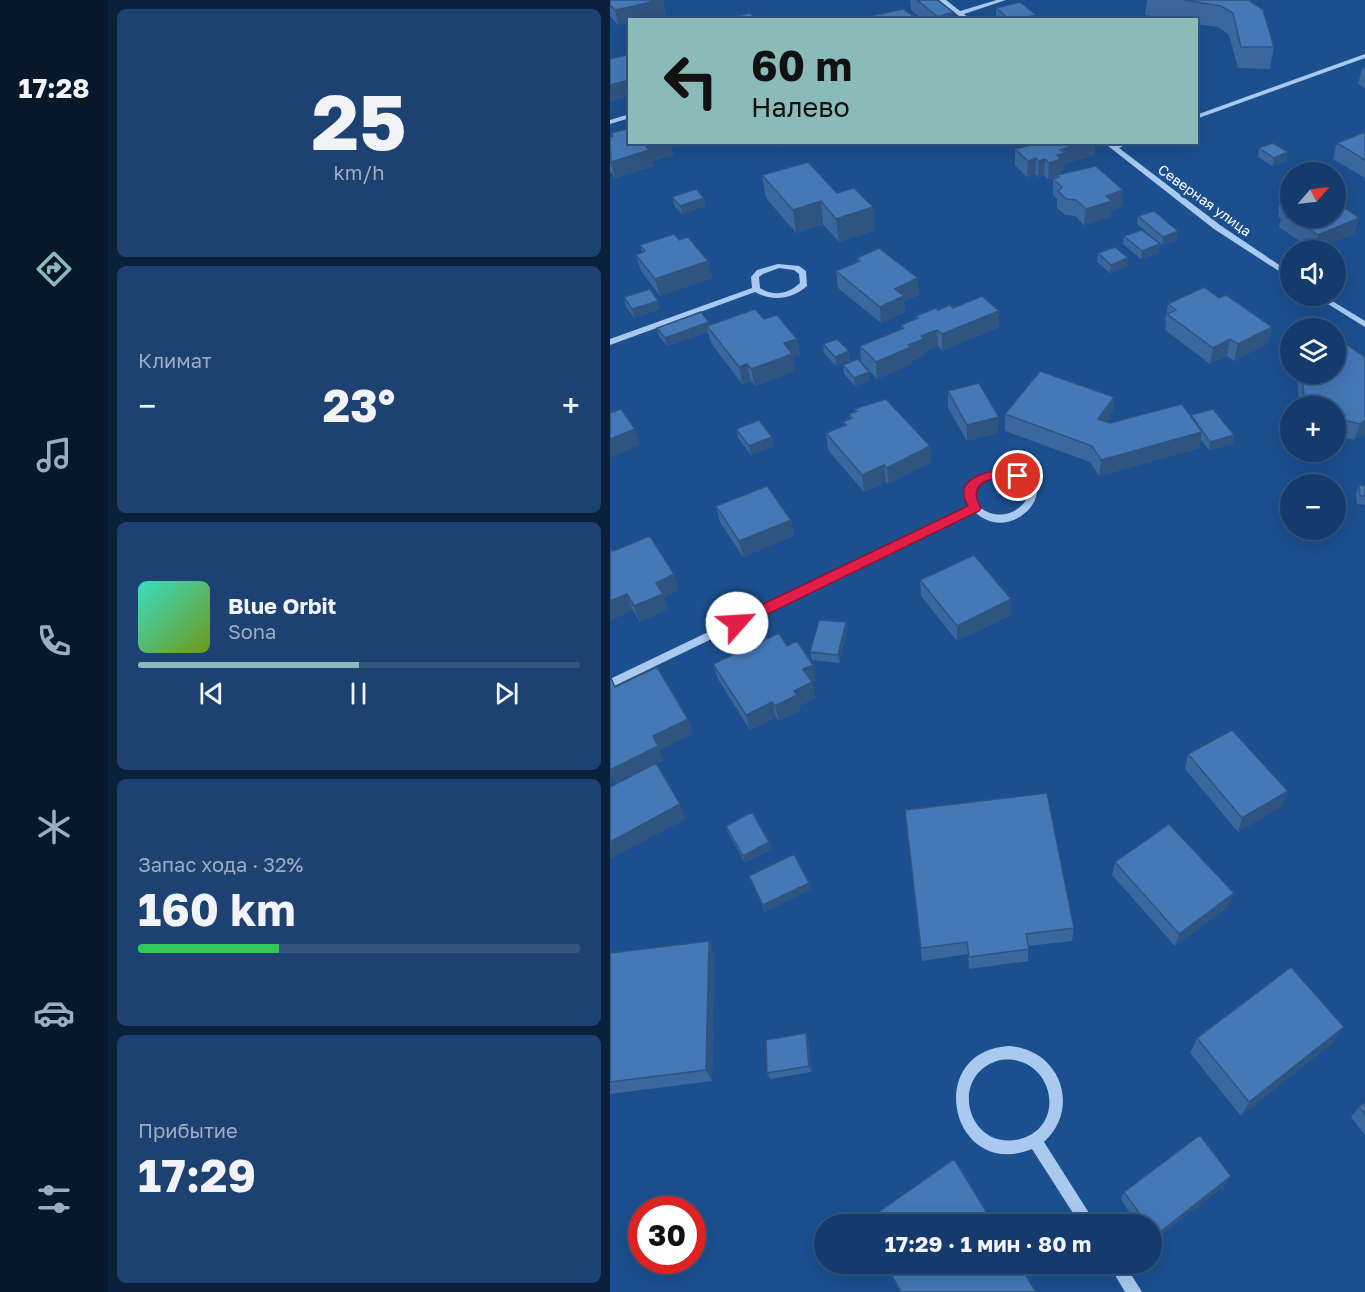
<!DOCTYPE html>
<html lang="ru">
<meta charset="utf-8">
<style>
:root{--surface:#143b6b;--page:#1d4271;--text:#f1f3f6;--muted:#9dadc1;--line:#33557e;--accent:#8bbbb9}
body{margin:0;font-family:"Golos Text",sans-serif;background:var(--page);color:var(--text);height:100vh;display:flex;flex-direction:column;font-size:22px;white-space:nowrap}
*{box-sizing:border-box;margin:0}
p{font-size:20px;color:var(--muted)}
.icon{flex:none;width:33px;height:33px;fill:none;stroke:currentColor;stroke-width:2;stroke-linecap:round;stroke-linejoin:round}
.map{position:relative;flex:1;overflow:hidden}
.panel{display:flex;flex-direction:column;gap:9px;padding:9px;background:#0b203b;width:502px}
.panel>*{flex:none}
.hud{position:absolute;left:18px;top:18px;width:570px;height:126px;border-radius:0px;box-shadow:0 6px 24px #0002,0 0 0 2px var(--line);background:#8bbbb9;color:#111;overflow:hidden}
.needle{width:39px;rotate:62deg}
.tools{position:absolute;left:670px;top:162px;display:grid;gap:12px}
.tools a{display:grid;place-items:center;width:66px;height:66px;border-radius:50%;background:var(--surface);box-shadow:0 6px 24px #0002,0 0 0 2px var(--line);font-size:30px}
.speed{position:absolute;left:18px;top:1196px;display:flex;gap:12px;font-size:30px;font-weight:700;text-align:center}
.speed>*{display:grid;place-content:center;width:78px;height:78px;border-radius:50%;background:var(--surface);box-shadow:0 6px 24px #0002,0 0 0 2px var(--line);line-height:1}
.speed .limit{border:9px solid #d22;background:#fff;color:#111}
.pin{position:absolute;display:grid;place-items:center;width:51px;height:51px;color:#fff;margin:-26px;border:3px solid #fff;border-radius:50%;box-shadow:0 2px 6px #0007}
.me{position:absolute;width:66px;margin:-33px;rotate:64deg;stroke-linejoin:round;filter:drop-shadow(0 0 4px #0008)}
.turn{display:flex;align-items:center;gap:21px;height:126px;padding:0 24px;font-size:27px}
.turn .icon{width:78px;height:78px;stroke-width:2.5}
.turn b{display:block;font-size:42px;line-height:51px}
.big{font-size:45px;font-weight:700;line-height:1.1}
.panel .tile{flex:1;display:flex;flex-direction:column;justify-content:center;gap:9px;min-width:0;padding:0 21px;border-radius:9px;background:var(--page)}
.panel .dial{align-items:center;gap:0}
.dial b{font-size:78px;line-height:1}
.song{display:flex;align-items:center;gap:18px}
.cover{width:72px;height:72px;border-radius:9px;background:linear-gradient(135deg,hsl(170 70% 55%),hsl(80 70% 35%))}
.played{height:6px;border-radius:3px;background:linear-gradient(90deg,var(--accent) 50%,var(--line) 50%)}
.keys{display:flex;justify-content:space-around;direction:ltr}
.heat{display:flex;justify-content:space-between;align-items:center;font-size:33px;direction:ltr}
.charge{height:9px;border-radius:4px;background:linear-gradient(90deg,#34c759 32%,var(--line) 0)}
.trip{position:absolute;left:204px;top:1214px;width:348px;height:60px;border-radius:30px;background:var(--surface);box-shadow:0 6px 24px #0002,0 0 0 2px var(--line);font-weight:700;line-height:60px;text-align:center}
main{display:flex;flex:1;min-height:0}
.dock{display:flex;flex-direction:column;width:108px;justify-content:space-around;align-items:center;background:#08182b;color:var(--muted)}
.dock .icon{width:42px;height:42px}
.dock .on{color:var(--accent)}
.dock b{font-size:27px;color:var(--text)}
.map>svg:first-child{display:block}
</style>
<main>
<nav class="dock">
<b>17:28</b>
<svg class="icon on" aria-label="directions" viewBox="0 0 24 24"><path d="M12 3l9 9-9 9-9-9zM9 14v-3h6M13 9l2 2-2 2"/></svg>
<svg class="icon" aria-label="music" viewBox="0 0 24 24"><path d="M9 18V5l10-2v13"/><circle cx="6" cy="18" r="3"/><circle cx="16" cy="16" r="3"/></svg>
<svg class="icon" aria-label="phone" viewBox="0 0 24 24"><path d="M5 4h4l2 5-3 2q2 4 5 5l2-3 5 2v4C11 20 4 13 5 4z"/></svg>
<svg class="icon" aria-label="climate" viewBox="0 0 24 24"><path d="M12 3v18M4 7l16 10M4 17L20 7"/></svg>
<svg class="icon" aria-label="car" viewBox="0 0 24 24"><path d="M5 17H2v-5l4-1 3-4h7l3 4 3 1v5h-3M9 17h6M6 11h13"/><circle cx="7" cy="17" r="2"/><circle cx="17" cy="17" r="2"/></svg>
<svg class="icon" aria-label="filters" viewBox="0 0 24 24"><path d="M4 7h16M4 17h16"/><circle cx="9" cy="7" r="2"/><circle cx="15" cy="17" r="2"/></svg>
</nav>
<section class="panel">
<div class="tile dial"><b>25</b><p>km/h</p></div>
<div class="tile"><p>Климат</p>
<div class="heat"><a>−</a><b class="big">23°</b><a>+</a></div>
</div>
<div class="tile">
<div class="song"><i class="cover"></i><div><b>Blue Orbit</b><p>Sona</p></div></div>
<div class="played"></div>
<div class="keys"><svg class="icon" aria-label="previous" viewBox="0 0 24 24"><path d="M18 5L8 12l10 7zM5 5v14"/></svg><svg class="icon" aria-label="pause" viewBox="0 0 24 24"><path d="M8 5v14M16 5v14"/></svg><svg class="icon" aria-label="next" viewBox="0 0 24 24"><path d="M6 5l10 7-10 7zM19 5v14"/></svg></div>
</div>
<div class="tile"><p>Запас хода · 32%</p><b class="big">160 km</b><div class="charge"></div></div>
<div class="tile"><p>Прибытие</p><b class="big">17:29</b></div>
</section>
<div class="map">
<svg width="755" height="1292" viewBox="0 0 755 1292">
<rect width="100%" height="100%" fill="#1b4f8f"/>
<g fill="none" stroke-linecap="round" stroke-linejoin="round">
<!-- minor -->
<path fill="#a9c9ee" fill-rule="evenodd" d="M329 0H336L350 11 387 0H396L354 14 361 20H354Z
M755 54V58L586 119V115Z
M20 114V118L0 124V120Z
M493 142H501L504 145 511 142H521L509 148 610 225 681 273V279L604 229Z
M168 264 189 266 196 271 197 286C182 299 163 302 145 292L0 345V339L142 288 141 277 147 270ZM169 268 184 270 189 274 190 283C178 294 164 297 150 288L149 277 153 274Z
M705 296H714L755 321V327Z
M385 470C393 471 401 471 409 473 451 485 410 535 377 520 372 518 368 515 365 512L0 688V679L359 507 355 496C358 481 371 474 385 470ZM385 476 406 479 416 485C418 494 418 500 411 506 384 531 339 495 385 476Z
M399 1046C449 1049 472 1107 434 1142L486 1224H470L422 1149C341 1182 312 1051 399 1046ZM390 1060C443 1053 459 1126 410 1139 357 1152 337 1074 390 1060Z
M498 1263H514L532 1292H515Z"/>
</g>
<!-- wall -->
<path fill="#3a679d" d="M0 0H53L56 14 34 20H20L8 25 0 16Z
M300 0H327L343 12V20H313L301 10Z
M537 0H638L664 47 660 69 628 68 619 35 608 27 586 24V20H560L535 15Z
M386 8 425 20H391L386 15Z
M755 68V88L748 84 752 69Z
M755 132V178L723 159 727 143Z
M1 133 20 142H60L63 155 42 161 43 166 5 178 0 171V137L2 136Z
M411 142H485L484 155 454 164V169L451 170V174L513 190 511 207 501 210 500 217 474 225 465 216 455 215 447 208V199L443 195V179L447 178V177L438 179 434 175 428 177 425 174 417 177 405 165V149L411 148Z
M649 148 676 161 662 166 648 157Z
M152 175 227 193 263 207 265 230 229 242 213 224 186 233 156 198Z
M681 191V218H749L744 234 703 250 669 227 671 219 668 217 669 211 668 210 672 194Z
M62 197 94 198 95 206 72 214 64 205Z
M528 216 567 240 552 245 527 224Z
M514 236 549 253 531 259 513 244Z
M30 245 98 261 102 278 50 296 31 271 26 255 32 253Z
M488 253 517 267 500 273 487 262Z
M247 258 309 295 294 301 295 312 271 323 228 288 226 271 247 262Z
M14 297 50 309 24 318 16 306Z
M609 298 662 327 658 343 624 361 617 356 600 364 555 330 556 321 555 320 558 304Z
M343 308 389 311V327L332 351 328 346 314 352 315 355 302 361V364L267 379 251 362 250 346 291 329V325L306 319V316L328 310Z
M154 319 187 339 190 355 183 357 185 371 145 386 141 381 132 384 101 343 98 332 57 346 49 336 47 328 100 325Z
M213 344 240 360 226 366 214 353Z
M755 357V434L744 440 726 436V406H689L687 374H726Z
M233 365 260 380 245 386 234 374Z
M338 391 388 433 357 441 338 408Z
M504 397 502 413 496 422 500 423 580 416 624 435 622 444 599 450 591 440 589 448 489 476 480 462 395 431V414Z
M244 409 320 446 321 462 278 484 276 482 254 492 218 450 216 433 234 426 233 422 240 419 239 414 245 412Z
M126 429 162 437 164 446 141 455 128 438Z
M749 485 755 486V505L747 504 746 494Z
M106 506 181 520 184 536 133 557 110 522Z
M3 551 64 574 69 590 54 597 58 609 30 622 23 610 0 620Z
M310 580 401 615 347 641 311 596Z
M236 622 237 630 229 663 202 660 200 652Z
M177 646 206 680 202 682 205 698 189 706 190 711 169 721 166 717 140 730 108 679 103 664Z
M578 754 672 805 628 832 575 769Z
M295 810 464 928 462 941 418 946V961L359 969 358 954 312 961Z
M116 826 162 849 135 863 118 833Z
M505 862 619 906 565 946 502 875Z
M139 876 201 889 155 912Z
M99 941 104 954 102 1081 0 1094V953Z
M196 1033 198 1039 201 1072 160 1079 157 1073Z
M587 1038 723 1042 631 1116 580 1053Z
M755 1103V1135L741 1117 749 1107Z
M615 1185 542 1242V1224H528L511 1200 514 1192Z
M274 1263H408L426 1292H290Z"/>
<!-- shaded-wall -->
<path fill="#305480" d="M48 0H53L56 14 34 20H20V23L8 25 5 10Z
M343 12V20H328V17Z
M426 15 425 20H408Z
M20 80V96L0 102V85Z
M48 142H60L63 155 42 161 43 166 5 178 1 162 36 146Z
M169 142H186L170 147Z
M474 142H485L484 155 454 164V169L451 170 450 175H447V177L438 179 439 163 447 155 450 150Z
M678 152 676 161 662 166 664 158Z
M426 158 425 174 417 177 418 161Z
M435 159 434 175 428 177 429 161Z
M513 190 511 207 501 210 500 217 474 225 476 209 496 196Z
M94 198 95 206 72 214 70 206Z
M211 201 213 224 186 233 183 210Z
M263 207 265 230 229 242 226 219Z
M749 218 744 234 704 250 708 235Z
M568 231 567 240 552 245 553 237Z
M550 244 549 253 531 259 532 251Z
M518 258 517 267 500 273 501 265Z
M98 261 102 278 50 296 45 279Z
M308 278 309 295 294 301 295 312 271 323 270 307 285 289Z
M48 301 50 309 24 318 22 309Z
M389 311V327L332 351V334Z
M99 322 101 331 97 326 98 332 57 346 55 338Z
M662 327 658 343 624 361 628 344Z
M327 330 328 346 314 352 315 355 302 361V364L267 379 266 362 298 345 311 336Z
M187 339 190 355 183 357 185 371 145 386 141 369 174 343Z
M620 339 617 356 600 364 603 348Z
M239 351 240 360 226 366 225 357Z
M137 364 141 381 132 384 129 367Z
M259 372 260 380 245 386 244 378Z
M504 397 502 413 486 436 488 419Z
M389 417 388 433 357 441V425Z
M755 421V434L744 440 750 424Z
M25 429 30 445 0 458V439Z
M592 432 589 448 489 476 491 460Z
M624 435 622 444 599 450 600 442Z
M162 437 164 446 141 455 139 446Z
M320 446 321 462 278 484 277 468Z
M274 465 276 482 254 492 252 475Z
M181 520 184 536 133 557 129 541Z
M64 574 69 590 54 597 58 609 30 622 24 606 46 583Z
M17 594 23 610 0 620V601Z
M401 599V615L347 641V626Z
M236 622 237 630 229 663 228 655Z
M203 665 206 680 196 685 193 669Z
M202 682 205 698 189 706 190 711 169 721 165 706 184 691Z
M162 702 166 717 140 730 136 715Z
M78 719 83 734 50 750 54 760 6 785 0 774V770L43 736Z
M678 791 672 805 628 832 632 818Z
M70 804 76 819 0 859V842Z
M159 842 162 849 135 863 133 856Z
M199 883 201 889 155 912 153 905Z
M624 893 619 906 565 946 569 934Z
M99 941 104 954 102 1081 96 1070Z
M734 1027 723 1042 631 1116 639 1102Z
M196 1033 198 1039 201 1072 199 1066Z
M621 1176 615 1185 542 1242 545 1236Z"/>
<!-- building -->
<path fill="#4478b7" stroke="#305480" stroke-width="1.5" d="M0 0H48L20 7 5 10 0 5Z
M307 0H327L343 12 328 17Z
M574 0H638L653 10 664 47H631L623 13 611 6Z
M410 2 426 15 408 20H400L386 8Z
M293 9 309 20H265L261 16Z
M140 13 148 20H107L117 16 119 18Z
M20 54V80L0 85V59Z
M20 128V142H48L36 146 39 150 1 162 0 137 3 136 1 133Z
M755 132V160L727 143Z
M414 142H474L450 150 455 153 447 155 451 159 439 163 435 159 429 161 426 158 418 161 405 149 417 146Z
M663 143 678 152 664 158 649 148Z
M198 162 227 193 244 188 263 207 226 219 211 201 183 210 152 175Z
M486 166 513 190 496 196 502 201 476 209 466 200 456 199 448 191 452 187 443 179 449 177 447 175Z
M86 189 94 198 70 206 62 197Z
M681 191V216L673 210 681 207 671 201 678 198 672 194Z
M726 202 749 218 708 235 683 218H726Z
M544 211 568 231 553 237 528 216Z
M532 230 550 244 532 251 514 236Z
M64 234 69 240 78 237 98 261 45 279 26 255 35 251 30 245Z
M505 247 518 258 501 265 488 253Z
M269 248 308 278 285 289 294 296 270 307 226 271 250 261 247 258Z
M594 287 609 298 616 295 662 327 628 344 620 339 603 348 557 314 566 310 558 304Z
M40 289 48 301 22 309 14 297Z
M372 296 389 311 332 334 327 330 311 336 314 339 298 345 301 347 266 362 250 346 294 328 291 325 308 318 306 316 326 308 328 310 340 305 343 308Z
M145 309 154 319 167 315 187 339 174 343 182 354 141 369 137 364 129 367 97 326Z
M91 312 99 322 55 338 47 328Z
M227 339 239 351 225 357 213 344Z
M726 343 736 344 755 357V421L750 424 726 418V406H707L694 396 692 374H726Z
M248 359 259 372 244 378 233 365Z
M430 371 504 397 488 419 500 423 572 404 592 432 491 460 482 446 395 414Z
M369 383 389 417 357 425 338 391Z
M276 399 320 446 277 468 274 465 252 475 216 433 236 425 233 422 242 418 239 414 247 411 244 409Z
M11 409 25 429 0 439V413Z
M603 409 624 435 600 442 581 415Z
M149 420 162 437 139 446 126 429Z
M749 485 755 486V496H750Z
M157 486 181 520 129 541 106 506Z
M40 536 64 574 46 583 53 594 24 606 17 594 0 601V547L3 551Z
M364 555 401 599 347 626 310 580Z
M209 620 236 622 228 655 200 652Z
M169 633 177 646 187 641 203 665 193 669 202 682 184 691 187 695 165 706 162 702 136 715 103 664Z
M47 667 78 719 43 736 48 746 0 770V679L1 678 5 687Z
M622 730 678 791 632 818 578 754Z
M46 763 70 804 0 842V787Z
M437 793 464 928 416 934 419 949 359 957 357 942 311 948 295 810Z
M142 812 159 842 133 856 116 826Z
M559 824 624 893 569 934 505 862Z
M184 854 199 883 153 905 139 876Z
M99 941 96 1070 0 1082V953Z
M681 967 734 1027 639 1102 587 1038Z
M196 1033 199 1066 157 1073 156 1040Z
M755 1103V1114L749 1107Z
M590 1135 621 1176 545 1236 542 1231V1224H537L514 1192Z
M344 1159 384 1224H254L253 1223Z
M275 1263H408L426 1292H291Z"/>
<!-- route -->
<path fill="#e11d48" stroke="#92132f" stroke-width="1.5" d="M398 469 414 476 408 480C388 474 354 480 371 508L369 511 131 627H122V619L358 506C341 478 378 471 398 469Z"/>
<g text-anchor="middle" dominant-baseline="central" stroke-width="6" stroke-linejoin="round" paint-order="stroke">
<!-- far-street labels -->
<g font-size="14" fill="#fff" stroke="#1b4f8f">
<text transform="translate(595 200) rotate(36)">Северная улица</text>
</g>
</g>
</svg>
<div class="tools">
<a><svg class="needle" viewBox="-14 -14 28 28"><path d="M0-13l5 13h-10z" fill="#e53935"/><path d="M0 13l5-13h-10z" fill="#9dadc1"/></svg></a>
<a><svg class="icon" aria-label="sound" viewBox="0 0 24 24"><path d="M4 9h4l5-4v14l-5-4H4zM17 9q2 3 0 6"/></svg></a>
<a><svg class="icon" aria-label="layers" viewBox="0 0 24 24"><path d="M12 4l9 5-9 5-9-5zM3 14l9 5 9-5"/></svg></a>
<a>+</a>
<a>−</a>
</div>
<div class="speed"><div class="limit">30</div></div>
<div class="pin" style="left:408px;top:476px;background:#d93025"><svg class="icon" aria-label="arrive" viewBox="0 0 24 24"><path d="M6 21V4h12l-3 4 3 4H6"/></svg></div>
<svg class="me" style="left:127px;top:623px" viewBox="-20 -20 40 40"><circle r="19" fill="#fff"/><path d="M0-13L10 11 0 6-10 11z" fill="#e11d48"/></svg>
<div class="trip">17:29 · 1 мин · 80 m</div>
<div class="hud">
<div class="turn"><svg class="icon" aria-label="left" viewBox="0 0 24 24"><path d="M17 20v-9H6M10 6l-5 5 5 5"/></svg><div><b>60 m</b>Налево</div></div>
</div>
</div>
</main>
